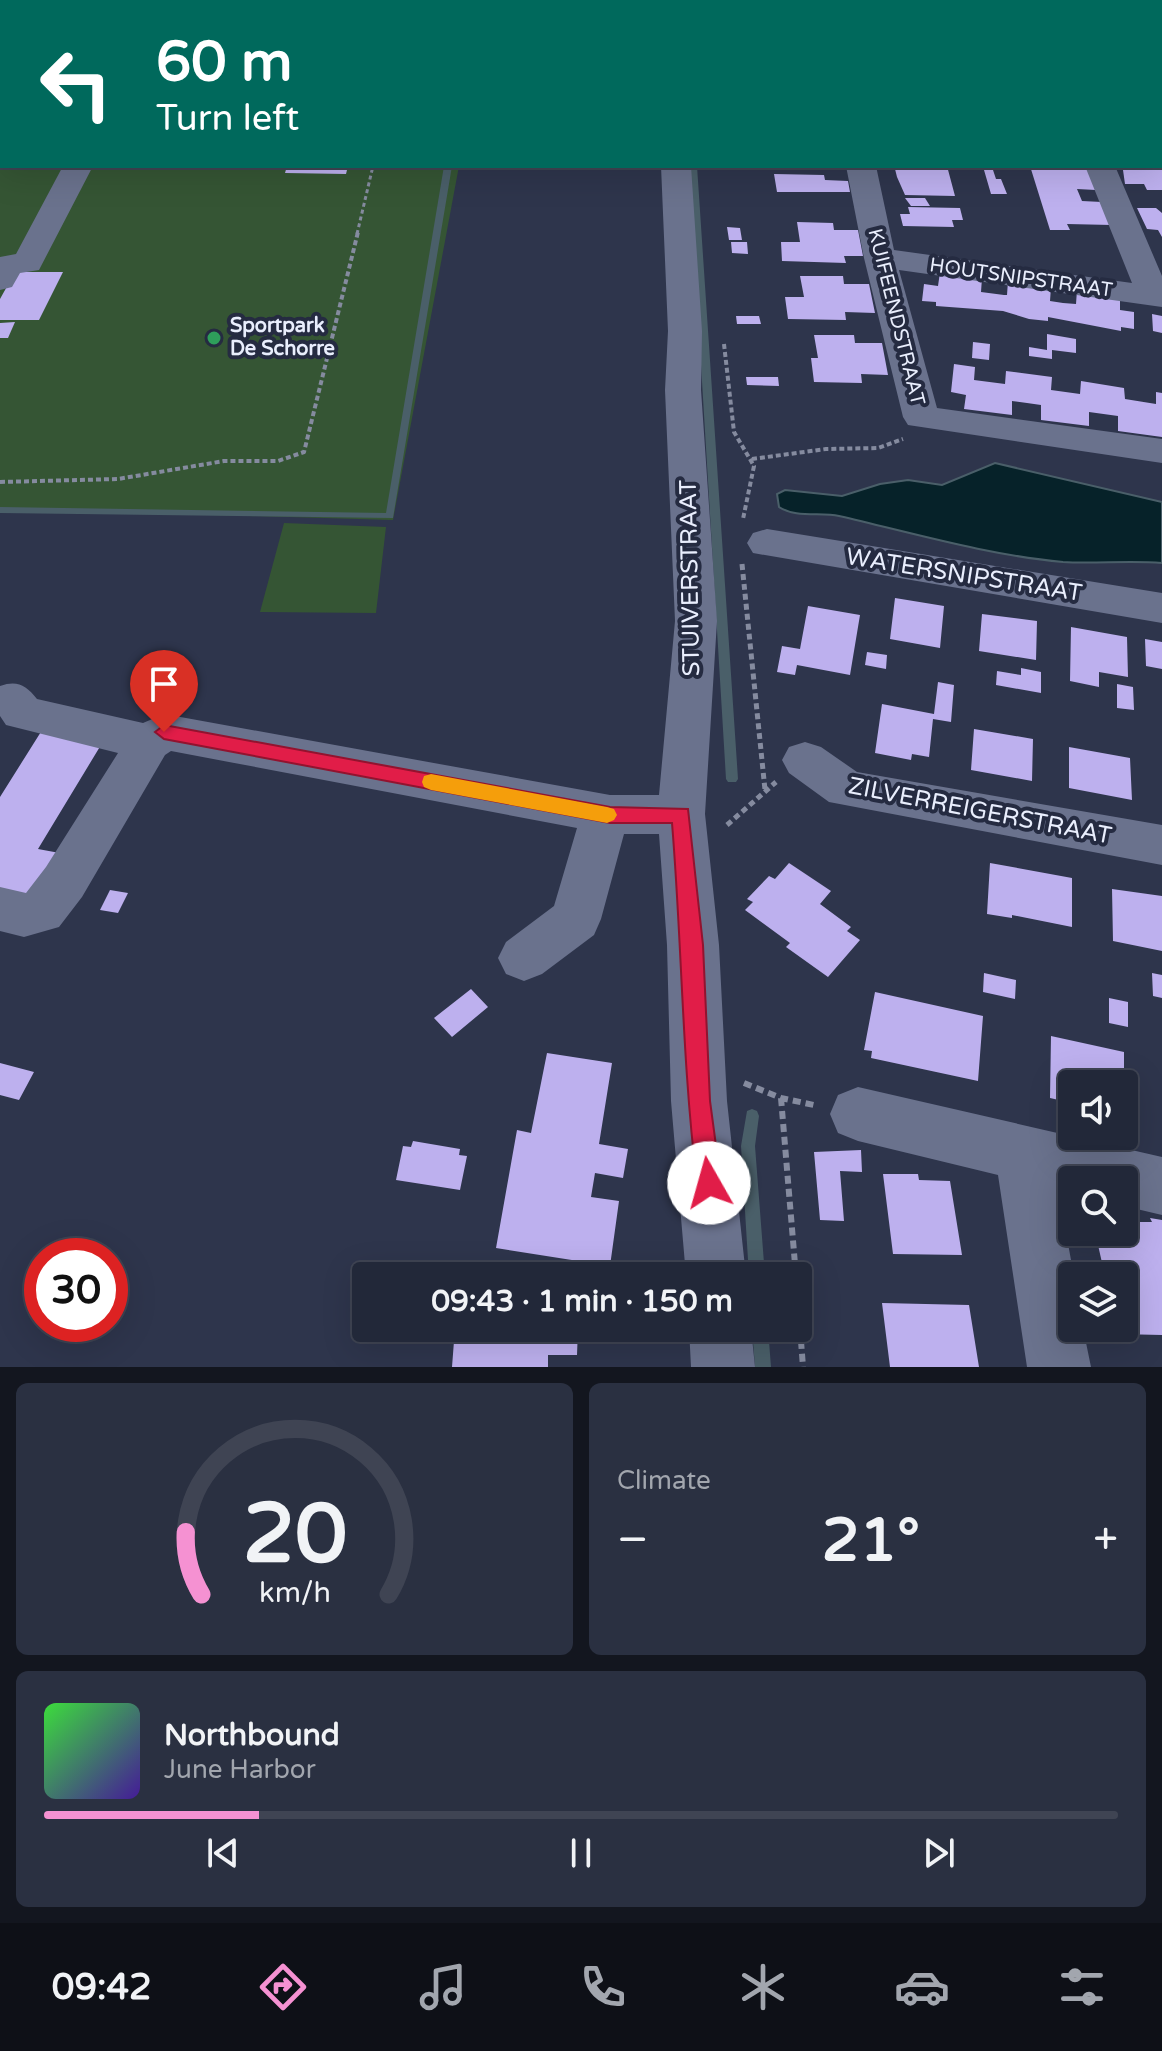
<!DOCTYPE html>
<meta charset="utf-8">
<style>
:root{--surface:#222839;--page:#2a3041;--text:#f1f3f6;--muted:#a2a6ae;--line:#3f4453;--accent:#f591d2}
body{margin:0;font-family:"Varela Round",sans-serif;background:var(--page);color:var(--text);height:100vh;display:flex;flex-direction:column;font-size:30px;white-space:nowrap}
*{box-sizing:border-box;margin:0}
p{font-size:26px;color:var(--muted)}
.icon{flex:none;width:44px;height:44px;fill:none;stroke:currentColor;stroke-width:2;stroke-linecap:round;stroke-linejoin:round}
.map{position:relative;height:1367px;overflow:hidden}
.details{display:flex;flex-direction:column;gap:16px;padding:16px;background:#13161f;flex:1}
.details>*{flex:none}
.hud{position:absolute;left:0px;top:0px;width:1162px;height:168px;box-shadow:0 8px 32px #0002,0 0 0 2px var(--line);background:#00695c;color:#fff;overflow:hidden}
.controls{position:absolute;left:1058px;top:1070px;display:grid;gap:16px}
.controls a{display:grid;place-items:center;width:80px;height:80px;border-radius:8px;background:var(--surface);box-shadow:0 8px 32px #0002,0 0 0 2px var(--line);font-size:40px}
.speed{position:absolute;left:24px;top:1238px;display:flex;gap:16px;font-size:40px;font-weight:700;text-align:center}
.speed>*{display:grid;place-content:center;width:104px;height:104px;border-radius:50%;background:var(--surface);box-shadow:0 8px 32px #0002,0 0 0 2px var(--line);line-height:1}
.speed .limit{border:12px solid #d22;background:#fff;color:#111}
.pin{position:absolute;display:grid;place-items:center;width:68px;height:68px;color:#fff;margin:-82px -34px;border-radius:50% 50% 50% 0;rotate:-45deg;box-shadow:0 0 8px #0007}
.pin .icon{rotate:45deg}
.me{position:absolute;width:88px;margin:-44px;rotate:353deg;stroke-linejoin:round;filter:drop-shadow(0 0 6px #0008)}
.turn{display:flex;align-items:center;gap:28px;height:168px;padding:0 24px;font-size:36px}
.turn .icon{width:104px;height:104px;stroke-width:2.5}
.turn b{display:block;font-size:56px;line-height:68px}
.big{font-size:60px;font-weight:700;line-height:1.1}
.details .card{flex:1;display:flex;flex-direction:column;justify-content:center;gap:12px;min-width:0;padding:0 28px;border-radius:12px;background:var(--page)}
.details .dial{align-items:center;gap:0}
.dial svg{height:208px;overflow:visible;fill:none;stroke:var(--line);stroke-width:7;stroke-linecap:round;text-anchor:middle}
.dial text{fill:var(--text);stroke:none}
.song{display:flex;align-items:center;gap:24px}
.cover{width:96px;height:96px;border-radius:12px;background:linear-gradient(135deg,hsl(120 70% 55%),hsl(260 70% 35%))}
.played{height:8px;border-radius:4px;background:linear-gradient(90deg,var(--accent) 20%,var(--line) 20%)}
.keys{display:flex;justify-content:space-around;direction:ltr}
.heat{display:flex;justify-content:space-between;align-items:center;font-size:44px;direction:ltr}
.details .tiles{flex:1;display:grid;gap:16px;grid-template-columns:1fr 1fr}
.card:last-child{grid-column:span 2}
.trip{position:absolute;left:352px;top:1262px;width:460px;height:80px;border-radius:8px;background:var(--surface);box-shadow:0 8px 32px #0002,0 0 0 2px var(--line);font-weight:700;line-height:80px;text-align:center}
.dock{display:flex;height:128px;justify-content:space-around;align-items:center;background:#0e1017;color:var(--muted)}
.dock .icon{width:56px;height:56px}
.dock .on{color:var(--accent)}
.dock b{font-size:36px;color:var(--text)}
.map>svg:first-child{display:block}
</style>
<div class="map">
<svg width="1162" height="1367" viewBox="0 0 1162 1367">
<rect width="100%" height="100%" fill="#2e354c"/>
<!-- green -->
<path fill="#355534" d="M0 0H487L2 2V166H459L393 520 0 509Z
M284 523 386 527 376 613 260 612Z"/>
<!-- water -->
<path fill="#062229" stroke="#4a5f69" stroke-width="2" d="M995 463 1162 502V563C1129 560 1096 564 1063 562 987 555 913 533 839 516 821 512 795 518 779 507L777 494 785 490 842 496 880 484 908 480 942 485Z"/>
<g fill="none" stroke-linecap="round" stroke-linejoin="round">
<!-- stream -->
<path fill="#4a5f69" fill-rule="evenodd" d="M472 0H478L477 2H471Z
M680 0H686V2H680Z
M444 166H452L393 518 0 513V507L386 513Z
M689 166H697L738 779 736 782H728L726 779Z
M752 1109 757 1111 759 1116 755 1146 765 1276H749L741 1146 747 1111Z
M752 1328H768L771 1367H755Z"/>
</g>
<!-- building -->
<path fill="#bdb0ee" d="M287 166H348L346 174 285 173Z
M898 166H947L955 196 905 195 897 177 895 169H898Z
M1030 166H1068L1069 170H1088L1096 190 1077 189 1082 201 1102 202 1112 225 1067 224 1070 230H1050Z
M1117 166H1162V190H1147L1144 184H1125L1123 170Z
M984 170H993L996 179H1001L1007 194H991Z
M774 174 824 175 825 180 848 181 850 192H777Z
M905 198H925L930 206H911Z
M908 207 960 208 963 220H952L954 227 903 226 900 214H910Z
M1137 208H1156L1162 213V237L1158 230 1147 229Z
M797 222 833 223 834 230H858L863 256H844L846 263 782 261 781 242H800Z
M727 227 740 228 742 240H729Z
M731 242H747L748 254 732 253Z
M15 272H63L39 320H0V299Z
M940 272 982 278 981 292 1004 295H1007L1008 281 1051 287 1050 301 1063 303 1076 304 1077 290 1120 296V310L1134 312V329L1121 327V331L1048 317V321L1029 319 1003 311 936 306V302L922 301 924 284 938 286Z
M800 276H843L844 284H869L875 313 845 312 846 320 788 319 785 297H804Z
M1152 314 1162 316V333L1153 331Z
M736 316H759L761 324H737Z
M15 322 8 338H0V323Z
M1047 334 1076 339V353L1052 350V359L1029 356V347L1047 350Z
M814 335H854L855 343H882L888 375 861 374 862 383 814 382 811 358H818Z
M973 342 990 344 989 360 972 358Z
M954 364 975 367 974 380 1005 384 1006 371 1052 377 1051 390 1080 394 1081 381 1124 388 1125 399 1156 404V392L1162 393V437L1118 431V416L1089 412V426L1041 420V405L1027 403 1012 401V415L964 409 966 395 951 392Z
M746 377H778L779 386 747 385Z
M895 598 944 606 940 648 890 639Z
M808 606 860 615 850 675 797 665 795 675 777 672 782 646 800 649Z
M982 614 1037 621 1036 660 979 651Z
M1071 627 1127 637 1128 677 1099 672V687L1070 681Z
M1145 639 1162 642V669L1146 666Z
M867 652 887 655 886 669 865 665Z
M1021 668 1041 672V693L996 685 997 671 1021 675Z
M938 682 954 685 951 722 933 719 929 757 912 754 911 760 875 753 882 704 934 714Z
M1117 684 1133 687 1134 710 1117 708Z
M44 727 104 740 38 849 65 854 35 900 0 892V797Z
M974 729 1033 739 1032 781 971 770Z
M1069 747 1130 758 1132 800 1069 788Z
M789 863 831 891 820 904 851 927 847 931 860 940 828 977 786 947 790 943 745 910 753 902 747 899 769 876 775 879Z
M990 863 1072 878V927L1012 915V918L987 914Z
M1112 889 1162 896V951L1113 941Z
M110 890 128 893 118 913 100 910Z
M984 973 1016 980 1015 999 983 992Z
M1152 973 1162 975V998L1153 996Z
M471 989 488 1007 452 1037 434 1018Z
M875 992 983 1016 978 1081 871 1058 872 1051 864 1050Z
M1109 998 1128 1002V1027L1109 1023Z
M1051 1036 1124 1052V1084H1072V1103L1050 1098Z
M547 1053 612 1063 599 1144 628 1149 623 1178 595 1173 591 1197 619 1201 610 1266 496 1248 517 1130 531 1133Z
M0 1063 34 1072 19 1100 0 1095Z
M413 1141 460 1149 459 1155 467 1156 460 1190 396 1180 403 1146 411 1147Z
M861 1150 862 1172 840 1171 844 1221 820 1220 814 1152Z
M883 1174H918L919 1180 950 1181 962 1255 893 1254Z
M1150 1218 1162 1220V1335L1118 1334 1116 1328H1124V1276H1105L1098 1245 1106 1244 1102 1232H1124V1222H1152Z
M882 1303 969 1305 979 1367H890Z
M455 1328H578L577 1355H548V1367H452Z"/>
<g fill="none" stroke-linecap="round" stroke-linejoin="round">
<!-- path-far3 -->
<path stroke="#858b9f" stroke-width="3" stroke-dasharray="4 3" stroke-linecap="butt" d="M357 234 373 166"/>
<!-- path-far2 -->
<path stroke="#858b9f" stroke-width="4" stroke-dasharray="5 3" stroke-linecap="butt" d="M724 344 734 432 754 466 743 519
M752 459 826 449 878 448 903 439
M0 482 118 479 224 461H278L304 452 358 232"/>
<!-- path-far1 -->
<path stroke="#858b9f" stroke-width="5" stroke-dasharray="6 4" stroke-linecap="butt" d="M742 564 765 790
M727 825 776 782"/>
<!-- path -->
<path stroke="#858b9f" stroke-width="6" stroke-dasharray="8 5" stroke-linecap="butt" d="M744 1083 781 1098 814 1105
M781 1098 796 1276
M798 1302 803 1367"/>
<!-- minor -->
<path fill="#6a728d" fill-rule="evenodd" d="M655 0H679V2H655Z
M1014 0H1038L1039 2H1015Z
M1160 75H1162V91H1160Z
M0 150 2 166H9L0 168Z
M63 166H93L39 270 20 273 12 287 0 290V257L16 254Z
M661 166H691L702 331 701 390 717 621 705 814 719 945 727 1101 746 1276H686L671 1101 667 945 659 834H624L601 919 594 935 542 974 524 981 506 974 498 958 506 942 554 906 577 828 171 751 165 755 82 897 59 927 24 937 0 931V887L26 893 46 867 118 753 6 725 0 716V686C17 680 26 685 37 699L143 723 164 714 610 795H659L675 621 665 390 668 331Z
M846 166H876L894 250 1132 283 1085 166H1115L1162 276V307L899 270 937 408 1162 439V463L908 425 903 417 864 258Z
M767 529 1162 593V623L753 553 747 543 753 533Z
M805 742 821 747 857 772 1162 825V865L829 802 789 773 782 760 789 747Z
M858 1087 1162 1157V1215L1124 1206V1180H1072V1193L1058 1190 1074 1276 1072 1328H1083L1091 1367H1027L998 1175 858 1141 838 1133 830 1114 838 1095Z
M689 1328H751L755 1367H691Z"/>
</g>
<!-- route -->
<path fill="#e11d48" stroke="#92132f" stroke-width="2" d="M164 725 610 807 688 809 703 945 710 1101 721 1183 718 1191 709 1195 701 1191 697 1183C682 1063 682 943 672 823H610L164 739 155 732Z"/>
<!-- slow -->
<path fill="#f59e0b" d="M431 774 607 807 614 809 617 815 614 820 607 823 431 790 424 787 422 782 424 776Z"/>
<!-- markers -->
<circle fill="#2e9e5b" stroke="#252b41" stroke-width="3" cx="214" cy="338" r="8"/>
<g text-anchor="middle" dominant-baseline="central" stroke-width="8" stroke-linejoin="round" paint-order="stroke">
<!-- far-street labels -->
<g font-size="20" fill="#e9eefd" stroke="#252b41">
<text transform="translate(1021 278) rotate(8)">HOUTSNIPSTRAAT</text>
<text transform="translate(896 317) rotate(76)">KUIFEENDSTRAAT</text>
</g>
<!-- far-poi labels -->
<g font-size="20" font-weight="bold" fill="#e9eefd" stroke="#252b41" text-anchor="start">
<text x="230" y="326">Sportpark<tspan x="230" dy="23">De Schorre</tspan></text>
</g>
<!-- street labels -->
<g font-size="24" fill="#e9eefd" stroke="#252b41">
<text transform="translate(964 575) rotate(9)">WATERSNIPSTRAAT</text>
<text transform="translate(690 578) rotate(-91)">STUIVERSTRAAT</text>
<text transform="translate(980 811) rotate(11)">ZILVERREIGERSTRAAT</text>
</g>
</g>
</svg>
<div class="controls">
<a><svg class="icon" aria-label="sound" viewBox="0 0 24 24"><path d="M4 9h4l5-4v14l-5-4H4zM17 9q2 3 0 6"/></svg></a>
<a><svg class="icon" aria-label="search" viewBox="0 0 24 24"><circle cx="10" cy="10" r="6"/><path d="M15 15l6 6"/></svg></a>
<a><svg class="icon" aria-label="layers" viewBox="0 0 24 24"><path d="M12 4l9 5-9 5-9-5zM3 14l9 5 9-5"/></svg></a>
</div>
<div class="speed"><div class="limit">30</div></div>
<div class="pin" style="left:164px;top:732px;background:#d93025"><svg class="icon" aria-label="arrive" viewBox="0 0 24 24"><path d="M6 21V4h12l-3 4 3 4H6"/></svg></div>
<svg class="me" style="left:709px;top:1183px" viewBox="-20 -20 40 40"><circle r="19" fill="#fff"/><path d="M0-13L10 11 0 6-10 11z" fill="#e11d48"/></svg>
<div class="trip">09:43 · 1 min · 150 m</div>
<div class="hud">
<div class="turn"><svg class="icon" aria-label="left" viewBox="0 0 24 24"><path d="M17 20v-9H6M10 6l-5 5 5 5"/></svg><div><b>60 m</b>Turn left</div></div>
</div>
</div>
<section class="details">
<div class="tiles">
<div class="card dial"><svg viewBox="0 0 100 80">
<path d="M14 69A42 42 0 1 1 86 69"/>
<path d="M14 69A42 42 0 0 1 8 45" stroke="#f591d2"/>
<text x="50" y="56" font-size="32" font-weight="700">20</text>
<text x="50" y="72" font-size="11">km/h</text>
</svg></div>
<div class="card"><p>Climate</p>
<div class="heat"><a>−</a><b class="big">21°</b><a>+</a></div>
</div>
<div class="card">
<div class="song"><i class="cover"></i><div><b>Northbound</b><p>June Harbor</p></div></div>
<div class="played"></div>
<div class="keys"><svg class="icon" aria-label="previous" viewBox="0 0 24 24"><path d="M18 5L8 12l10 7zM5 5v14"/></svg><svg class="icon" aria-label="pause" viewBox="0 0 24 24"><path d="M8 5v14M16 5v14"/></svg><svg class="icon" aria-label="next" viewBox="0 0 24 24"><path d="M6 5l10 7-10 7zM19 5v14"/></svg></div>
</div>
</div>
</section>
<nav class="dock">
<b>09:42</b>
<svg class="icon on" aria-label="directions" viewBox="0 0 24 24"><path d="M12 3l9 9-9 9-9-9zM9 14v-3h6M13 9l2 2-2 2"/></svg>
<svg class="icon" aria-label="music" viewBox="0 0 24 24"><path d="M9 18V5l10-2v13"/><circle cx="6" cy="18" r="3"/><circle cx="16" cy="16" r="3"/></svg>
<svg class="icon" aria-label="phone" viewBox="0 0 24 24"><path d="M5 4h4l2 5-3 2q2 4 5 5l2-3 5 2v4C11 20 4 13 5 4z"/></svg>
<svg class="icon" aria-label="climate" viewBox="0 0 24 24"><path d="M12 3v18M4 7l16 10M4 17L20 7"/></svg>
<svg class="icon" aria-label="car" viewBox="0 0 24 24"><path d="M5 17H2v-5l4-1 3-4h7l3 4 3 1v5h-3M9 17h6M6 11h13"/><circle cx="7" cy="17" r="2"/><circle cx="17" cy="17" r="2"/></svg>
<svg class="icon" aria-label="filters" viewBox="0 0 24 24"><path d="M4 7h16M4 17h16"/><circle cx="9" cy="7" r="2"/><circle cx="15" cy="17" r="2"/></svg>
</nav>
